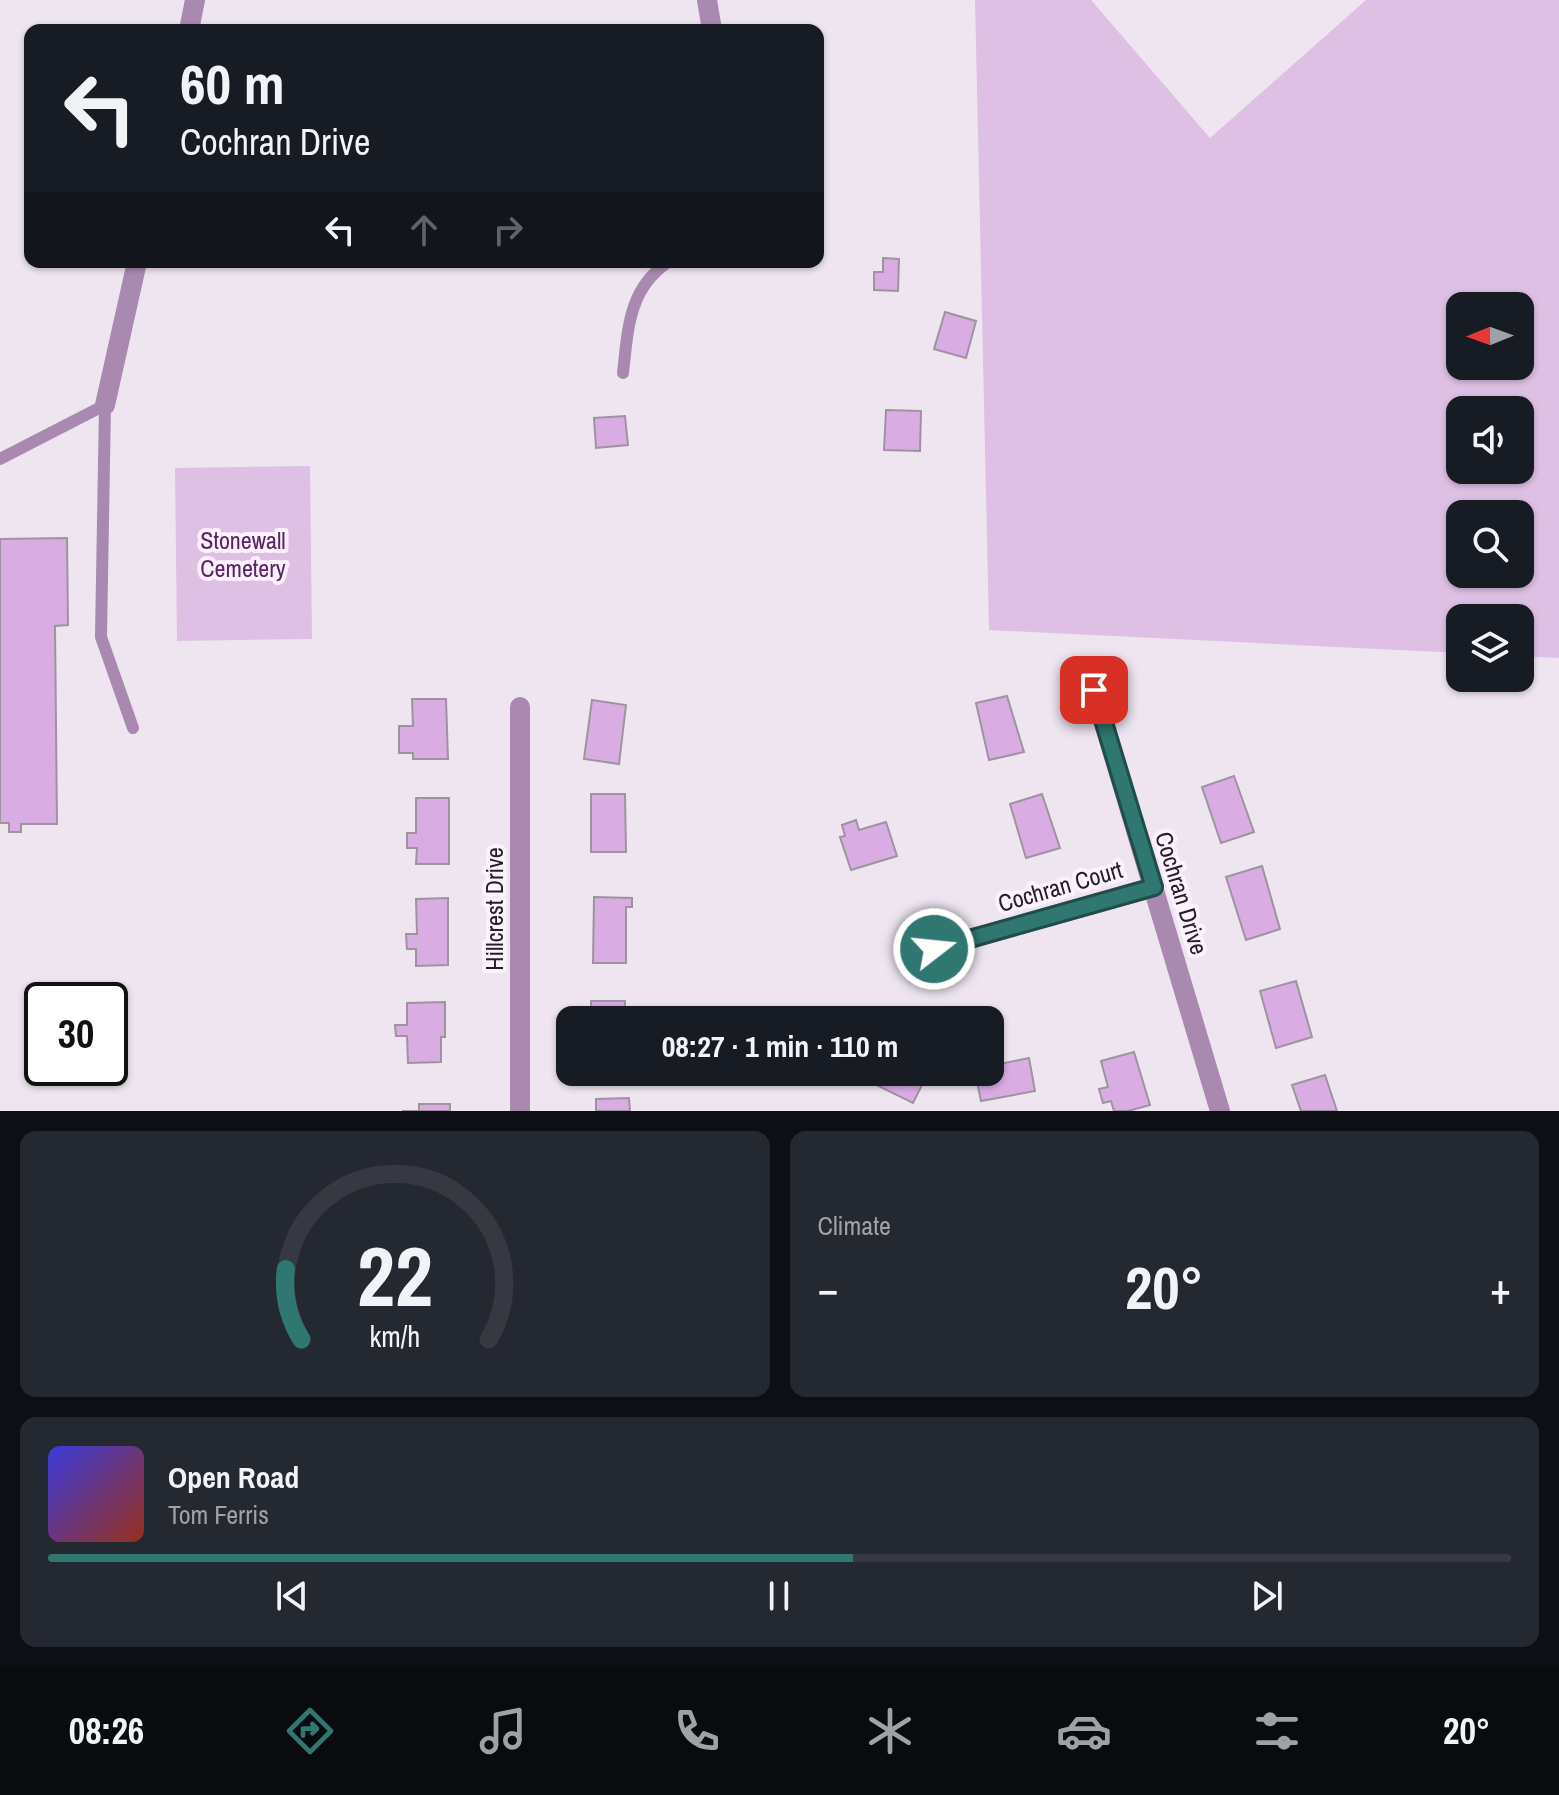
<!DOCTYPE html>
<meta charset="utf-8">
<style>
:root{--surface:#171b24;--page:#242831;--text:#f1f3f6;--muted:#9ea1a6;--line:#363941;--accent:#2f7770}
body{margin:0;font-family:"Archivo Narrow",sans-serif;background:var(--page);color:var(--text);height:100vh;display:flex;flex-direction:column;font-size:30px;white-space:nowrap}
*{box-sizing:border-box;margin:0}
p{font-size:26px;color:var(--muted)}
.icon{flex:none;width:44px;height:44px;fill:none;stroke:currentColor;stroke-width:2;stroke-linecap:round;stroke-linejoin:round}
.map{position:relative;height:1111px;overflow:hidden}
.details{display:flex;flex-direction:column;gap:20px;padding:20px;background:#0d0f14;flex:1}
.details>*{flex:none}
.hud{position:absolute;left:24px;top:24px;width:800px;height:244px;border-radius:16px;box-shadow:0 2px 6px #0004;background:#171b24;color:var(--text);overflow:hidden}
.needle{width:52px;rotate:269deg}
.controls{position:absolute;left:1446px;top:292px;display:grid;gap:16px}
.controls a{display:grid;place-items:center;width:88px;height:88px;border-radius:16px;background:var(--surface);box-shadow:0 2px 6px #0004;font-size:40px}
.speed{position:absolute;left:24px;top:982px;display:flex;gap:16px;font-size:40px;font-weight:700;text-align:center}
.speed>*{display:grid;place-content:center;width:104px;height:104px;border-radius:50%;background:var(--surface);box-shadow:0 2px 6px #0004;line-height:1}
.speed .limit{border:4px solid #111;border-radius:12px;background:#fff;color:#111}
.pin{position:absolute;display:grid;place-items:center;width:68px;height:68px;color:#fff;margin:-34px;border-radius:16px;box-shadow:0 4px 12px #0006}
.me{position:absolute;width:88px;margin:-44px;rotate:74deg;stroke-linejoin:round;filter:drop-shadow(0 0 6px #0008)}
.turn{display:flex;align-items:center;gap:28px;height:168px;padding:0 24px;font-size:36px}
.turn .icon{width:104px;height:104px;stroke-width:2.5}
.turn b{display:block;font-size:56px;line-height:68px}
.lanes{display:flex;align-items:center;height:76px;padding:0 24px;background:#0003;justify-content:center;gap:40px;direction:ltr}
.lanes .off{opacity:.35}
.big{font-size:60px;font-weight:700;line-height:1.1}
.details .tile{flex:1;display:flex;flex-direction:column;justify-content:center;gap:12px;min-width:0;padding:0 28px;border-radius:16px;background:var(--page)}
.details .dial{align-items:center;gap:0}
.dial svg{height:208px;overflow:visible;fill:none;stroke:var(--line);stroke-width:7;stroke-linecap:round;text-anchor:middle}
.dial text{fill:var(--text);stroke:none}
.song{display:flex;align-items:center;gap:24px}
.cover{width:96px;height:96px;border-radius:12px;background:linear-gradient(135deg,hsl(240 70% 55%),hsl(10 70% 35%))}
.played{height:8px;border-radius:4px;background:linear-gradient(90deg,var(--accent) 55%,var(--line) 55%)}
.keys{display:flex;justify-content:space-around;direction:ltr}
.heat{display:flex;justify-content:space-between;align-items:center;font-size:44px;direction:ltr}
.details .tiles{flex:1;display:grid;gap:20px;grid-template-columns:1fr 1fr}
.tile:last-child{grid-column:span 2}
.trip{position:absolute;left:556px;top:1006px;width:448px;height:80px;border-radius:16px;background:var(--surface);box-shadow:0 2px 6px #0004;font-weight:700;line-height:80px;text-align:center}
.tab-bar{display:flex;height:128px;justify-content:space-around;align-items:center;background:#090b0e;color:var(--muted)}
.tab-bar .icon{width:56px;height:56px}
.tab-bar .selected{color:var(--accent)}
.tab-bar b{font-size:36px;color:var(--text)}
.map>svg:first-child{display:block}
</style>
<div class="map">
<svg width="1559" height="1111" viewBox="0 0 1559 1111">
<rect width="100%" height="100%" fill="#eee5f0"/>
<!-- green -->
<path fill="#dfc0e5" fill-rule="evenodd" d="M975 0H1091L1210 138 1366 0H1559V658L1520 656V618H1460V653L989 630ZM1460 306H1520V366H1460ZM1460 410H1520V470H1460ZM1460 514H1520V574H1460Z
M310 466 312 639 177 641 175 468Z"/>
<!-- building -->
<path fill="#daace4" stroke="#9d949e" stroke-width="2" d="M883 258 899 259 898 291 874 290V272H883Z
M945 312 976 321 966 358 934 349Z
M886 410 921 411 920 451 884 450Z
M625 416 628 445 596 448 594 418Z
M67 538 68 625 55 626 57 824H21V832H9V823H0V539Z
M1007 696 1024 752 989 760 976 703Z
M412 699H446L448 759H413V753H399V726H413Z
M592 700 626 705 619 764 584 759Z
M1234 776 1254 832 1221 843 1202 787Z
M591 794H625L626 852H591Z
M1042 794 1060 848 1026 858 1010 804Z
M416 798H449V864H416L417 848H407V833H416Z
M856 820 859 830 886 822 897 856 851 870 840 837 845 836 842 825Z
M1262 866 1280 929 1246 940 1226 877Z
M594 897 632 898V907H626V963H593Z
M448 898V965L416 966V949H407L406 934H417L416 899Z
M1296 981 1312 1037 1276 1048 1260 991Z
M591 1001H625V1020H591Z
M445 1002V1037H441V1062L408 1063 407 1036H396L395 1025H407V1003Z
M1134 1052 1150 1105 1128 1111H1114L1111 1101 1103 1103 1099 1089 1108 1087 1101 1061Z
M1029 1058 1035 1091 981 1101 975 1072H990V1066Z
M857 1072H916L926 1077 913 1103 856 1075Z
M1325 1075 1337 1111H1301L1292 1085Z
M629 1098 630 1111H596V1099Z
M419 1104H450V1111H402H419Z"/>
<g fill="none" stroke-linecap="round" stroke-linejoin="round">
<!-- lane -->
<path stroke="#aa89b0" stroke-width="12" d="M623 373C628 330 628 289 668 262
M0 459 105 405 101 637 133 728"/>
<!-- street -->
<path stroke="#aa89b0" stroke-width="20" d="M707 0 712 30
M189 30 195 0
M105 405 137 262
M1094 690 1220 1111
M934 949 1154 887
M520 1111V707"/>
</g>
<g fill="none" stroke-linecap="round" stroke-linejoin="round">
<!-- route casing -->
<g stroke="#1f4d49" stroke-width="20">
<path id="route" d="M934 949 1154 887 1094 690"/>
</g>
<!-- route -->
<use href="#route" stroke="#2f7770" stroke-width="14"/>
</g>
<g text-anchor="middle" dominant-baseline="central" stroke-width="8" stroke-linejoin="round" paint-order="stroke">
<!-- park labels -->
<g font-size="24" fill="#592264" stroke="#fbf2fd">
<text x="243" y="540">Stonewall<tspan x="243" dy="28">Cemetery</tspan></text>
</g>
<!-- street labels -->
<g font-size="24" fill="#242024" stroke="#fbf2fd">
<text transform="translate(1060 886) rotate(-16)">Cochran Court</text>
<text transform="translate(1182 893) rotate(73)">Cochran Drive</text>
<text transform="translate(494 909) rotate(-90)">Hillcrest Drive</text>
</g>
</g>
</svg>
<div class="controls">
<a><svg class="needle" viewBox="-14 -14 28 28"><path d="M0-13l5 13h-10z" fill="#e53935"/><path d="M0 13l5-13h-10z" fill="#9ea1a6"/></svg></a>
<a><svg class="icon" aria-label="sound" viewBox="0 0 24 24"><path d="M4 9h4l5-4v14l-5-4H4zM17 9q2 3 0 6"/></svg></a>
<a><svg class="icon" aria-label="search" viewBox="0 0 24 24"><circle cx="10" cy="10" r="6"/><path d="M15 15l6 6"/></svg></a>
<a><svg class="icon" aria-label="layers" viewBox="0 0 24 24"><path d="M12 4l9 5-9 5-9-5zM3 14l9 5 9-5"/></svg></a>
</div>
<div class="speed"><div class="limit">30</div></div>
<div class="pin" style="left:1094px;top:690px;background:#d93025"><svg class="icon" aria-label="arrive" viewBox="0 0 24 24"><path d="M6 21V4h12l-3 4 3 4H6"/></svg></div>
<svg class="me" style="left:934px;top:949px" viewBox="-20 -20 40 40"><circle r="17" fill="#2f7770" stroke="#fff" stroke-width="3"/><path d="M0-11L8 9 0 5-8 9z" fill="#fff"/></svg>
<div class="trip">08:27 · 1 min · 110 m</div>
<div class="hud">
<div class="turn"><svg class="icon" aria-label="left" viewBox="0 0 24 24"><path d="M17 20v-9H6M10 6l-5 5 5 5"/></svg><div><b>60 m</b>Cochran Drive</div></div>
<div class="lanes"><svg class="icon" aria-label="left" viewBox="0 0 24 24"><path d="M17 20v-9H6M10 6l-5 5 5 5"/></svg><svg class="icon off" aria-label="ahead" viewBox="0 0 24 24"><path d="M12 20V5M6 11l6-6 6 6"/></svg><svg class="icon off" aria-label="right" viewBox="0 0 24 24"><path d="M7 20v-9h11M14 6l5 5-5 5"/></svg></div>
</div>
</div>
<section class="details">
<div class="tiles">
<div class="tile dial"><svg viewBox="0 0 100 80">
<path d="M14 69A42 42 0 1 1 86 69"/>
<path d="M14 69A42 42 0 0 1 8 42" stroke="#2f7770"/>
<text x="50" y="56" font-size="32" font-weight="700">22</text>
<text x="50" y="72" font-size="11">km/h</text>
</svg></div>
<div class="tile"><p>Climate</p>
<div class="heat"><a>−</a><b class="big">20°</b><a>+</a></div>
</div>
<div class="tile">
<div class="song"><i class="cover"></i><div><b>Open Road</b><p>Tom Ferris</p></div></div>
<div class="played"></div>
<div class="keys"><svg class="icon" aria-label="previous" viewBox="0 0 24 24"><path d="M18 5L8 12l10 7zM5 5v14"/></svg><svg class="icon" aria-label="pause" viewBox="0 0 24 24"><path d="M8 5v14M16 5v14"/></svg><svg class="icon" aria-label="next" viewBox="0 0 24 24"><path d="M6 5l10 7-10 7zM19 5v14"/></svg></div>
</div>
</div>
</section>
<nav class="tab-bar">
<b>08:26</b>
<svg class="icon selected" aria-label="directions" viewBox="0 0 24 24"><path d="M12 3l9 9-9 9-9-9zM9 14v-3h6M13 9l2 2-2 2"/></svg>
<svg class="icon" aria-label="music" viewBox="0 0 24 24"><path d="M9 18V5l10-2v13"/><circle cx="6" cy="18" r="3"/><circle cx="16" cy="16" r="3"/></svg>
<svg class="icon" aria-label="phone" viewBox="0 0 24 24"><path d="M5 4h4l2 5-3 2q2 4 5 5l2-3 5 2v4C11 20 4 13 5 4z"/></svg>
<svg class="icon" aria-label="climate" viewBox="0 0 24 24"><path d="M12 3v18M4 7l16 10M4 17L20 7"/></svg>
<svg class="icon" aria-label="car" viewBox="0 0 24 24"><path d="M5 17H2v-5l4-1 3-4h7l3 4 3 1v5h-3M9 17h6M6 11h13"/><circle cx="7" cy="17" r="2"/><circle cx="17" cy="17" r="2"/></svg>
<svg class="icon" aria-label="filters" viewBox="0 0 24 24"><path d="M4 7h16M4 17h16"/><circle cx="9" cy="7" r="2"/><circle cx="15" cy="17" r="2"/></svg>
<b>20°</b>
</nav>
